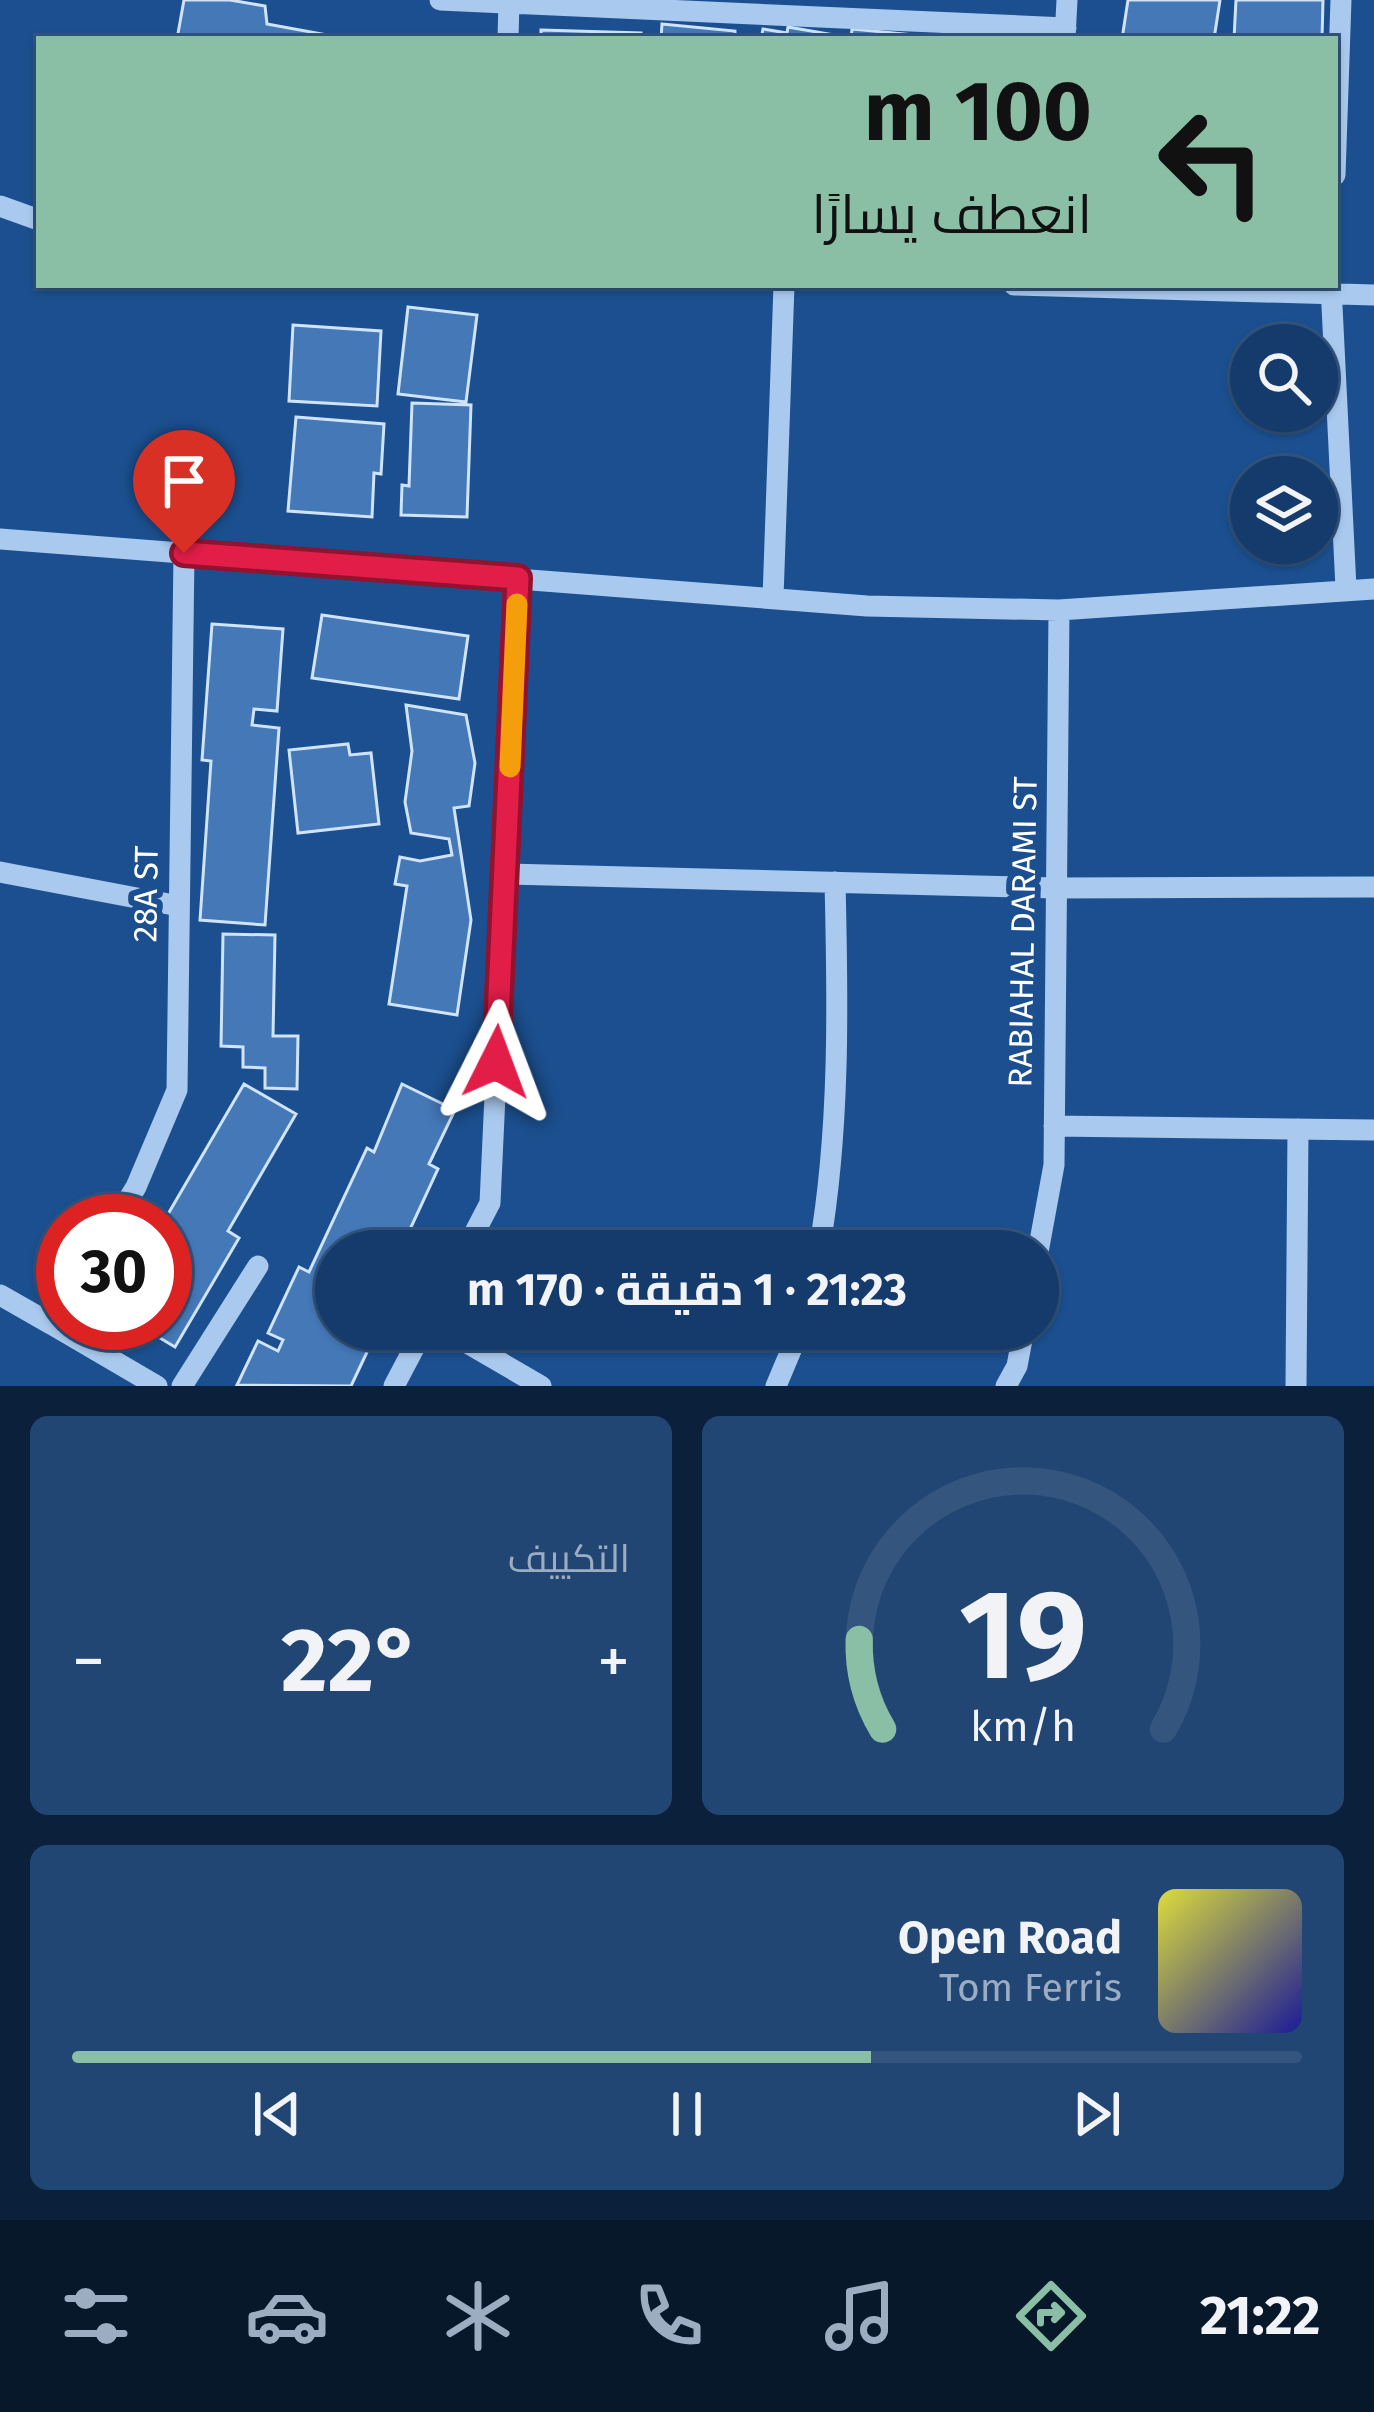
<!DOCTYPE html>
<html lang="ar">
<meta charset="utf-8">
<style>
:root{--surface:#143b6b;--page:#214673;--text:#f1f3f6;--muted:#9dadc1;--line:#33557e;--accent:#8abfa5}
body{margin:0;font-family:"Fira Sans",Cairo,sans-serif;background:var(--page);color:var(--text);direction:rtl;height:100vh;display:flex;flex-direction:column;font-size:45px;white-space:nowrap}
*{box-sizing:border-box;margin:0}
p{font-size:39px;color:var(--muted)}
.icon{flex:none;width:66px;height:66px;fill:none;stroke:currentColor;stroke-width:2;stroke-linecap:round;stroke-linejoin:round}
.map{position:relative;height:1386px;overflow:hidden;direction:ltr}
.sheet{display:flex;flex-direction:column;gap:30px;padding:30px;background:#0b203b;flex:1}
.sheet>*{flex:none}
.hud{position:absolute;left:36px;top:36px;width:1302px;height:252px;border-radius:0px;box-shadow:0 3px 9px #0004,0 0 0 3px var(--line);direction:rtl;background:#8abfa5;color:#111;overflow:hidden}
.controls{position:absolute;left:1230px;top:324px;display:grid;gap:24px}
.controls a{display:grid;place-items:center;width:108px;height:108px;border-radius:50%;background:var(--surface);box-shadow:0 3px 9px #0004,0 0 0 3px var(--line);font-size:60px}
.speed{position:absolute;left:36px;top:1194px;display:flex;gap:24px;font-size:60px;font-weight:700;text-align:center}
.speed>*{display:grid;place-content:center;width:156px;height:156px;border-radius:50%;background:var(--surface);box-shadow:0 3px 9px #0004,0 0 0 3px var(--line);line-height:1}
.speed .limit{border:18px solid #d22;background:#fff;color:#111}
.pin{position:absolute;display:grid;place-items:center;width:102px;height:102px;color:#fff;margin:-123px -51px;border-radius:50% 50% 50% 0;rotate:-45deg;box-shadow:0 0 12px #0007}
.pin .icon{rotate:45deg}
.me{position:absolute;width:132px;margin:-66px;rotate:3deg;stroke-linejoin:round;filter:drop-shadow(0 0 9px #0008)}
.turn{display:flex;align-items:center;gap:42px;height:252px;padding:0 48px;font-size:54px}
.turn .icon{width:156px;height:156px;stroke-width:2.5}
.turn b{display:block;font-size:84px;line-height:102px}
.big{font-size:90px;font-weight:700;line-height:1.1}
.sheet .widget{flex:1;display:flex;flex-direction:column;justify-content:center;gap:18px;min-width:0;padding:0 42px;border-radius:18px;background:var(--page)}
.sheet .dial{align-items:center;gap:0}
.dial svg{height:312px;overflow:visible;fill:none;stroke:var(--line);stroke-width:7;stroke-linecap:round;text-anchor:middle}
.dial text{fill:var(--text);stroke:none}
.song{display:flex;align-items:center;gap:36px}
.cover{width:144px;height:144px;border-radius:18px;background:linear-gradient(135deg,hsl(60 70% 55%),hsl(240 70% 35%))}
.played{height:12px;border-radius:6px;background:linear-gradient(90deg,var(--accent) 65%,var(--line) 65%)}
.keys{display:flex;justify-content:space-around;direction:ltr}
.heat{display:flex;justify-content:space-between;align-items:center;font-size:66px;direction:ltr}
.sheet .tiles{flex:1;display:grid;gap:30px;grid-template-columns:1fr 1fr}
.widget:last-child{grid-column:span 2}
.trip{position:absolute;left:315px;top:1230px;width:744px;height:120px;border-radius:60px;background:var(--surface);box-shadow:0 3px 9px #0004,0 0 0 3px var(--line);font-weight:700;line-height:120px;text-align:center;direction:rtl}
.menu{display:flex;height:192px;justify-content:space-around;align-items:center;background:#08182b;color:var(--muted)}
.menu .icon{width:84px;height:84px}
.menu .selected{color:var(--accent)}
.menu b{font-size:54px;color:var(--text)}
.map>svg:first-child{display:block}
</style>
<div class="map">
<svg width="1374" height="1386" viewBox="0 0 1374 1386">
<rect width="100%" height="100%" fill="#1b4f8f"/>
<!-- building -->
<path fill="#4478b7" stroke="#cfe3fa" stroke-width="3" d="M184 0H230L265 6 267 24 349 39H177Z
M1128 0H1220L1214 39H1122Z
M1236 0H1323L1322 39H1234Z
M662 24 735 31V39H661Z
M788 27 834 35 833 39H761L763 29 787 33Z
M943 28 1036 30V39H943Z
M852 29 926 36V39H851Z
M541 30 641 33V39H541Z
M408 307 477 315 466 402 398 394Z
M293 325 381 331 377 406 289 401Z
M412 403 471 405 467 517 401 515 402 485 409 486Z
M296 417 384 424 381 474 374 473 372 517 288 511Z
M322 615 468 636 459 699 312 678Z
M212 624 283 629 277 711 254 709 252 725 279 728 265 925 200 920 211 761 202 760Z
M406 705 466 715 475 763 469 806 454 808 471 920 457 1015 389 1004 407 886 395 884 400 857 420 861 452 855 449 839 411 833 405 802 412 751Z
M348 744 350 755 371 753 379 824 298 833 289 750Z
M223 934 275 935 273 1036H298L297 1089 265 1088V1068L243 1067V1047L221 1046Z
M244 1084 296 1114 228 1231 239 1238 175 1347 135 1323H165L164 1221Z
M402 1084 455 1110 429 1164 438 1169 400 1251H336V1329H363L357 1343 369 1348 351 1386 237 1385 258 1341 278 1351 283 1340 268 1333 299 1267 309 1272 367 1148 374 1152Z"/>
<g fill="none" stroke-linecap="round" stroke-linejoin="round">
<!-- minor -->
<path stroke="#a9c9ee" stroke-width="21" d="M440 0 1066 28
M1065 38 1067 0
M508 39 509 0
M1335 175 1341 0
M0 206 39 220
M1014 285 1374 295
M1331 286 1346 588
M0 539 867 606 1059 610 1374 589
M773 598 784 285
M0 872 179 906
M505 874 1057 888 1374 887
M1054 1126 1374 1130
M115 1221 136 1187 177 1090 184 553
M465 1251 490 1203 519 578
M819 1251C840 1130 838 1005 835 882
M1038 1252 1054 1165 1059 610
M0 1295 51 1324 63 1305
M51 1324 157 1386
M443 1329 541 1386
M182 1386 258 1266
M394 1386 424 1329
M776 1386 800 1329
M1006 1386 1017 1366 1024 1329
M1296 1386 1298 1129"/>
</g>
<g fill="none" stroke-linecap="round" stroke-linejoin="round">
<!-- route casing -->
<g stroke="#92132f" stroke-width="30">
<path id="route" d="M184 553 518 578 496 1062"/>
</g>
<!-- route -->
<use href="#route" stroke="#e11d48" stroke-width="21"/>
<!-- slow -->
<path stroke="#f59e0b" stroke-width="21" d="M510 767 517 604"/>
</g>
<g text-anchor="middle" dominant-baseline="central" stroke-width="12" stroke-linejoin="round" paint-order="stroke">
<!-- street labels -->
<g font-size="33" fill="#fff" stroke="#1b4f8f">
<text transform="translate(146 894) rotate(-89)">28A ST</text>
<text transform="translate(1023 932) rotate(-89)">RABIAHAL DARAMI ST</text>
</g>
</g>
</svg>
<div class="controls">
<a><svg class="icon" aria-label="search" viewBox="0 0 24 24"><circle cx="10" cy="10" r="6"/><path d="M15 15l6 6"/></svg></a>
<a><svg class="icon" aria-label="layers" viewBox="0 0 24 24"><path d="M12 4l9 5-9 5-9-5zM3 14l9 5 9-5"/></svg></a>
</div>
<div class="speed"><div class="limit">30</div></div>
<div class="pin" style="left:184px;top:553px;background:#d93025"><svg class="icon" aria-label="arrive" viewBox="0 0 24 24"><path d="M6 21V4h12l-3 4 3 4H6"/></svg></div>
<svg class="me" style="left:496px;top:1062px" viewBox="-20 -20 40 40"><path d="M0-17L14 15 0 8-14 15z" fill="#e11d48" stroke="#fff" stroke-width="4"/></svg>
<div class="trip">21:23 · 1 دقيقة · 170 m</div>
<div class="hud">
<div class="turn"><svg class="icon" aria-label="left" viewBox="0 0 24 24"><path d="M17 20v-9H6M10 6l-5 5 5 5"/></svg><div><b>100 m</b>انعطف يسارًا</div></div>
</div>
</div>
<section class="sheet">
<div class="tiles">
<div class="widget dial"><svg viewBox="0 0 100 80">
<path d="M14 69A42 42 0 1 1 86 69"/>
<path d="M14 69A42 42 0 0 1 8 46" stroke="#8abfa5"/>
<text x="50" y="56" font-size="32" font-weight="700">19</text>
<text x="50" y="72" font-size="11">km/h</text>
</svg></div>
<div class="widget"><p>التكييف</p>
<div class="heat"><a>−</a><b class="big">22°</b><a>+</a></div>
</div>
<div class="widget">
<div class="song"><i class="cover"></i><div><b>Open Road</b><p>Tom Ferris</p></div></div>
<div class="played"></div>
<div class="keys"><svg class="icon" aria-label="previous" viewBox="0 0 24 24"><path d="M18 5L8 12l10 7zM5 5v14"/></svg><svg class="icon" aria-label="pause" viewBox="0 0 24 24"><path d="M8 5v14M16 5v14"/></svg><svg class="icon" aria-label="next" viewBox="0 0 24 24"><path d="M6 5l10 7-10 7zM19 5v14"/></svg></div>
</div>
</div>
</section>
<nav class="menu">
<b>21:22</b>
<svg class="icon selected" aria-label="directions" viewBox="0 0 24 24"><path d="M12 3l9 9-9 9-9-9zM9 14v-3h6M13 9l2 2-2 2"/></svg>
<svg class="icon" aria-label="music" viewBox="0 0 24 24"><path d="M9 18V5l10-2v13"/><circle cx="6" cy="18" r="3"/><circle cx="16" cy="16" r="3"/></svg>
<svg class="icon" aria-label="phone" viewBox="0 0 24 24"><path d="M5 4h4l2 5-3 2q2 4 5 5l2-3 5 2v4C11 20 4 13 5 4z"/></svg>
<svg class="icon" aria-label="climate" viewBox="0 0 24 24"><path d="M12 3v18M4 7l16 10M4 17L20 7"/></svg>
<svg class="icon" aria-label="car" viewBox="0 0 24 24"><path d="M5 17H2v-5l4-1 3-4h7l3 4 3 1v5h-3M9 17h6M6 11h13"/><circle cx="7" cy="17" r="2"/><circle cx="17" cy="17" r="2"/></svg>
<svg class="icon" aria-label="filters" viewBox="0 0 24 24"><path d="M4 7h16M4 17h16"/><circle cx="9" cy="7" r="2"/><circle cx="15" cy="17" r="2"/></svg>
</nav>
